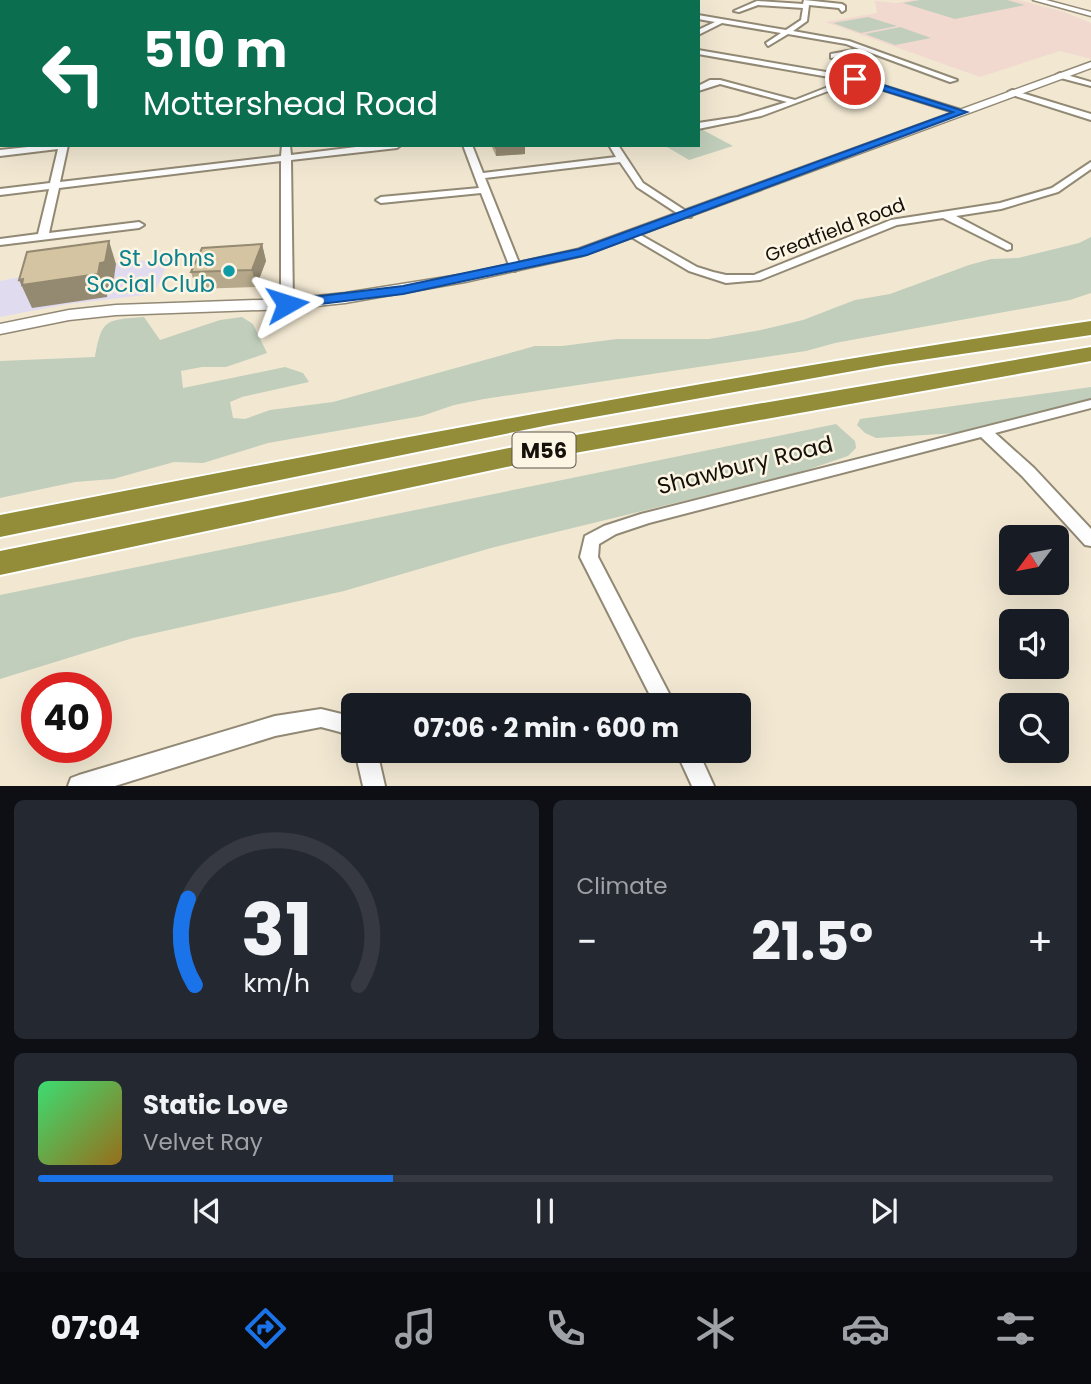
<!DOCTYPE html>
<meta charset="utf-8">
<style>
:root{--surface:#171b24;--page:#242831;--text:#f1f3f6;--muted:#9ea1a6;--line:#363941;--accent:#1a73e8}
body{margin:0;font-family:Poppins,sans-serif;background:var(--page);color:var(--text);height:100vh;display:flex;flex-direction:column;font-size:26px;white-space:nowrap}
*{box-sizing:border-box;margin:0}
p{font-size:23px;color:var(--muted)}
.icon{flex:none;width:38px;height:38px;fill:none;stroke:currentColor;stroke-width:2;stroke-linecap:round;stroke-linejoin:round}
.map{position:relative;height:786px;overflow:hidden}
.side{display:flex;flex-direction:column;gap:14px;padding:14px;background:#0d0f14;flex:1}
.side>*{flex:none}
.top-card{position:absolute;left:0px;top:0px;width:700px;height:147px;box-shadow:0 7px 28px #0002;background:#0b6e4f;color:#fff;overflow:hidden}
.needle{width:46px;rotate:238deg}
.fabs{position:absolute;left:999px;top:525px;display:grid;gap:14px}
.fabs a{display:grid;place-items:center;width:70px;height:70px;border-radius:10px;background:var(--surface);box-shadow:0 7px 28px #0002;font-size:35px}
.speed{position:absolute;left:21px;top:672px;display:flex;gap:14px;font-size:35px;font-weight:700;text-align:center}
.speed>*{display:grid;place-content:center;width:91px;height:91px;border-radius:50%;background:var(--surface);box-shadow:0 7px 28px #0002;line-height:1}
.speed .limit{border:10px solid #d22;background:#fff;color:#111}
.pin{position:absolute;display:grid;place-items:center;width:60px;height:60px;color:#fff;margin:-30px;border:4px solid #fff;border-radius:50%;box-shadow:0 2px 7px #0007}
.me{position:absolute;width:77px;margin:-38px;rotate:84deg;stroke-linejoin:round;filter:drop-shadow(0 0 5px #0008)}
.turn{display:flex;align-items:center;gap:24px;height:147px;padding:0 28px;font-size:32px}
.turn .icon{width:91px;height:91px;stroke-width:2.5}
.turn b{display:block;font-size:49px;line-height:60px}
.big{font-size:52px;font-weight:700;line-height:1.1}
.side .widget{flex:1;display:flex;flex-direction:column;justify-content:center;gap:10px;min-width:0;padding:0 24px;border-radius:10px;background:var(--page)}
.side .dial{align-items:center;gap:0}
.dial svg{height:182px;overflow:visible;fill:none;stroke:var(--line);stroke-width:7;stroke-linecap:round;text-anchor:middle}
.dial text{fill:var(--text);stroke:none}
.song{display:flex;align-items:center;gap:21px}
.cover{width:84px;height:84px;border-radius:10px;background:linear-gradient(135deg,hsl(140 70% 55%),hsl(40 70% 35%))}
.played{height:7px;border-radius:4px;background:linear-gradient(90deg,var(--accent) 35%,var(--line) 35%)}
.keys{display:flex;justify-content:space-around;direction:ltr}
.heat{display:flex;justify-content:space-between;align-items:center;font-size:38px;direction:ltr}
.side .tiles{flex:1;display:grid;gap:14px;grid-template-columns:1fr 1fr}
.widget:last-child{grid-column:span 2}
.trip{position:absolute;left:341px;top:693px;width:410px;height:70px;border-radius:10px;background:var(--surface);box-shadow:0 7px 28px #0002;font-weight:700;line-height:70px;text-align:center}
.dock{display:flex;height:112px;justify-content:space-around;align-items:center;background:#090b0e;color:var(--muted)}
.dock .icon{width:49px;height:49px}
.dock .selected{color:var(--accent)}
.dock b{font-size:32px;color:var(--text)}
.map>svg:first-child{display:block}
</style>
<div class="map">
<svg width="1091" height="786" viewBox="0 0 1091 786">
<rect width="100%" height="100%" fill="#f2e8d2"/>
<!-- commercial -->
<path fill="#e1dbf0" d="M170 258 154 294 68 304 0 317V281L65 268Z"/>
<!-- education -->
<path fill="#f1d9cf" d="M911 0H1019L1064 12 1091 23V59L1060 51 980 77 825 22 877 13 875 1 897 3Z"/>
<!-- green -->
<path fill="#c0cebb" d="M920 0H1007L1025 5 955 19 903 3Z
M868 17 897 26 861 33 833 23Z
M900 27 931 38 895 45 865 34Z
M698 129H701L733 146 689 160 667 147 698 145Z
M1091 237V293L1070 300 835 343 806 351 484 399 454 405 422 416 268 443 203 463 174 462 113 479 75 482 0 498V361L95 357C102 319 105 320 144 317L160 340 220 320 242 317 253 324 267 353 226 367H202L181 371 183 388 285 367 303 373 309 382 242 397 230 402 233 418 245 419 270 410 333 402 535 346H562L617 339H709L761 330 803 320 855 300 890 294 969 265 991 259 1018 258 1079 243Z
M1091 387V401L957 433 876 438 865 433 857 425 860 419Z
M836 424 855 441 856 448 848 456 798 473 491 548 344 591 133 638 0 679V595Z"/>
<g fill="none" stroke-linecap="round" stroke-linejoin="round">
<!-- minor casing -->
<g stroke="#928975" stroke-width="4">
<path id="minor" d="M97 0H103V2H97Z
M206 0 216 2H208Z
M404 0 415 2H406Z
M588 0H598L585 2Z
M662 0H670L660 2Z
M804 0 842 4 845 6V10L842 12 839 8 809 5 807 21 793 31 849 41 957 80 950 82 866 51 831 58V54L859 49 846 44 788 34 768 46 766 43 781 33 722 23 698 35V30L715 22 698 19V15L786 30 801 20 803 8 758 5 739 12 734 11 757 1 803 4Z
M0 1 4 2 0 5Z
M0 18H2V22H0Z
M698 50 855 77 967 112 960 114 855 81 761 116 698 129V123L738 117 787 102 720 84 698 91V86L710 80H720L795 100 846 80 698 54Z
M1060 73 1091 82V86L1057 77 1056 75Z
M1012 90 1091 114V120L1009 94 1008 92Z
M0 116H2V122H0Z
M46 145H68L60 182 281 156 282 145H290L291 155 372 145H401L397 148 291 160 293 304 287 308 281 304V161L59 188 49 233 139 222 144 225 139 228 0 245V239L38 234 49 189 0 195V189L50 183 58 149 0 156V150Z
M463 145H472L483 173 616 157 609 145H618L643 183 692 215 691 217H683L637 187 620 162 485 178 521 268 515 271 511 270 481 193 381 203 376 200 381 197 479 188Z
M1091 162V169L1058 192 1001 209 956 216 1011 245V249L1007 250 943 218 897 225 760 280 726 283 689 271 628 235 629 233H637L697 267 713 272 726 275H754L891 220 1000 203 1052 188Z
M1091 400V408L995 433 1034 468 1091 529V546L1085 545 1022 476 981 437 649 523 616 534 599 544 598 557 675 705H655L580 557 585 536 604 526 641 514Z
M321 709 354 717V740L340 732 321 727 275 736 115 786H68L71 778 79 775 275 716Z
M355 751H377L385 786H363Z
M676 751H698L714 786H692Z"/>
</g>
<!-- tertiary casing -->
<g stroke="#928975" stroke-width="3">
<path id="tertiary" d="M334 0H345L331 2Z
M1033 0H1046L1091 12V16Z
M1091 62V68L582 256 465 282 345 303 287 309 116 315 69 320 0 334V324L69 310 116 305 287 299 345 293 465 274 578 249Z
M0 80H2V86H0Z"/>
</g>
<!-- motorway casing -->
<g stroke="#fff" stroke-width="4">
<path id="motorway" d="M1091 321V335L887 365 549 425 0 537V515C363 445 725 375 1091 321Z
M1091 347V361L558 456 0 575V551L558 438Z"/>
</g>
<!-- minor -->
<use href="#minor" fill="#fff" fill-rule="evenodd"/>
<!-- tertiary -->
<use href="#tertiary" fill="#fff" fill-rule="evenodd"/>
<!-- motorway -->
<use href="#motorway" fill="#938d39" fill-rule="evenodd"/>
</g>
<!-- wall -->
<path fill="#b6a98b" d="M491 145H525V154L496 156Z
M262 244 266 261 256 287 196 289 191 272Z"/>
<!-- shaded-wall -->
<path fill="#948971" d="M525 145V154L496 156V148Z
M109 241 116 264 113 285 108 286 107 297 32 308 19 280 100 263Z
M262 244 266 261 256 287 252 270Z"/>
<!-- building -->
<path fill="#d4c4a2" stroke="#948971" stroke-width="2" d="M494 145H525L496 148Z
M109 241 105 262 100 263 98 274 22 285 23 279 19 280 27 252Z
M262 244 252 270 191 272 202 248Z"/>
<!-- route -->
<path fill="#1a73e8" stroke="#114b97" stroke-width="2" d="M855 76 967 112 587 255 403 294 287 308 280 304 287 300 403 286 579 249 953 112 852 81Z"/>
<!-- markers -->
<circle fill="#0f9aa8" stroke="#fdf5e3" stroke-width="2.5" cx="229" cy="271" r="7"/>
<g text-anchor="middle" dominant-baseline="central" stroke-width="5" stroke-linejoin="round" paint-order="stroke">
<!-- far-street labels -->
<g font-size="19" fill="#15110a" stroke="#fdf5e3">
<text transform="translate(835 230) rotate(-21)">Greatfield Road</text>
</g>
<!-- shield labels -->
<rect fill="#fdf5e3" stroke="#5b554b" stroke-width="2" x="512.5" y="432.5" width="63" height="35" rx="5"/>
<g font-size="21" font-weight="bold" fill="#15110a">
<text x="544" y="450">M56</text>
</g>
<!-- culture labels -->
<g font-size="23" fill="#0d838f" stroke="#fdf5e3" text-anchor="end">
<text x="215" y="258">St Johns<tspan x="215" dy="26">Social Club</tspan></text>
</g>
<!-- street labels -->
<g font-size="23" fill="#15110a" stroke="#fdf5e3">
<text transform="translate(745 465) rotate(-14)">Shawbury Road</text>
</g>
</g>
</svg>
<div class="fabs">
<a><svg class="needle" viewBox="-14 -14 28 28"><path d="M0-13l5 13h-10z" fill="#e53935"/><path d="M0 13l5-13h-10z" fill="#9ea1a6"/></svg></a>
<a><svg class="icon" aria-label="sound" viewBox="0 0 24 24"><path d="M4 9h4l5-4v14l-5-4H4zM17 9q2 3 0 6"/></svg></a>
<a><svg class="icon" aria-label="search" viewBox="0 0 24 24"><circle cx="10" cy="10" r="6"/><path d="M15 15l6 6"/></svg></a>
</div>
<div class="speed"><div class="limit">40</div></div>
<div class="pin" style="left:855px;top:79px;background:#d93025"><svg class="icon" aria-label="arrive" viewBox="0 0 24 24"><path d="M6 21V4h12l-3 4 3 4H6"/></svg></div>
<svg class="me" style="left:287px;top:304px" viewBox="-20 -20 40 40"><path d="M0-17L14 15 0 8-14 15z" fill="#1a73e8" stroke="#fff" stroke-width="4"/></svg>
<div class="trip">07:06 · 2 min · 600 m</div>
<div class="top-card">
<div class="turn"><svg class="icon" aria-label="left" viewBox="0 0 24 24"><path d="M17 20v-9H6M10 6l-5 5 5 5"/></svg><div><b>510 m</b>Mottershead Road</div></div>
</div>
</div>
<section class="side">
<div class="tiles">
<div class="widget dial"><svg viewBox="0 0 100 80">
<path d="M14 69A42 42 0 1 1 86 69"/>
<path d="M14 69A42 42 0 0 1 11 31" stroke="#1a73e8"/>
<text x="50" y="56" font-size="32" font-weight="700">31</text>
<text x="50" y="72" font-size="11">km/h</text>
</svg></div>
<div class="widget"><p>Climate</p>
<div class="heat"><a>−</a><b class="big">21.5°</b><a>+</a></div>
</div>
<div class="widget">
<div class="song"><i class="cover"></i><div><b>Static Love</b><p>Velvet Ray</p></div></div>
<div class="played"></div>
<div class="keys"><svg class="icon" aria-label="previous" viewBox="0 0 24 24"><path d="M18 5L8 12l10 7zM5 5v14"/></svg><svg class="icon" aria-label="pause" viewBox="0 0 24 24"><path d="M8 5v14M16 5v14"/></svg><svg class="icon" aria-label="next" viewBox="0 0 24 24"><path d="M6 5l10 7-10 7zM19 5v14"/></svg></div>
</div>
</div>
</section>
<nav class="dock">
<b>07:04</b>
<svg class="icon selected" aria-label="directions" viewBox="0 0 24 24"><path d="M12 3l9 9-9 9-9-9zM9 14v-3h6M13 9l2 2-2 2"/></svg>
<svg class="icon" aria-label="music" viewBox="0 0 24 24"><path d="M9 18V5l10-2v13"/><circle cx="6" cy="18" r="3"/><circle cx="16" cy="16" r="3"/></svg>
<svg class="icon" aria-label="phone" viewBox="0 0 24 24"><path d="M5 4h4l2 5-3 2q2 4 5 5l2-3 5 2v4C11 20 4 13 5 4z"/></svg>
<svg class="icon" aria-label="climate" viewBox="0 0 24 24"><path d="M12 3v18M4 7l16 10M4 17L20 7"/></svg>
<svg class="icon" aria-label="car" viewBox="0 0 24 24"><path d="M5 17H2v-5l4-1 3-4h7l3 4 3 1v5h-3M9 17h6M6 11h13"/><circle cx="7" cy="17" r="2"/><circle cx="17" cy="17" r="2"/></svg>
<svg class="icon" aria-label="filters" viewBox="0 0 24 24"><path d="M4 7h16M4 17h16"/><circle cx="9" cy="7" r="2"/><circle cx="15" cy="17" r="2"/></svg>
</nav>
